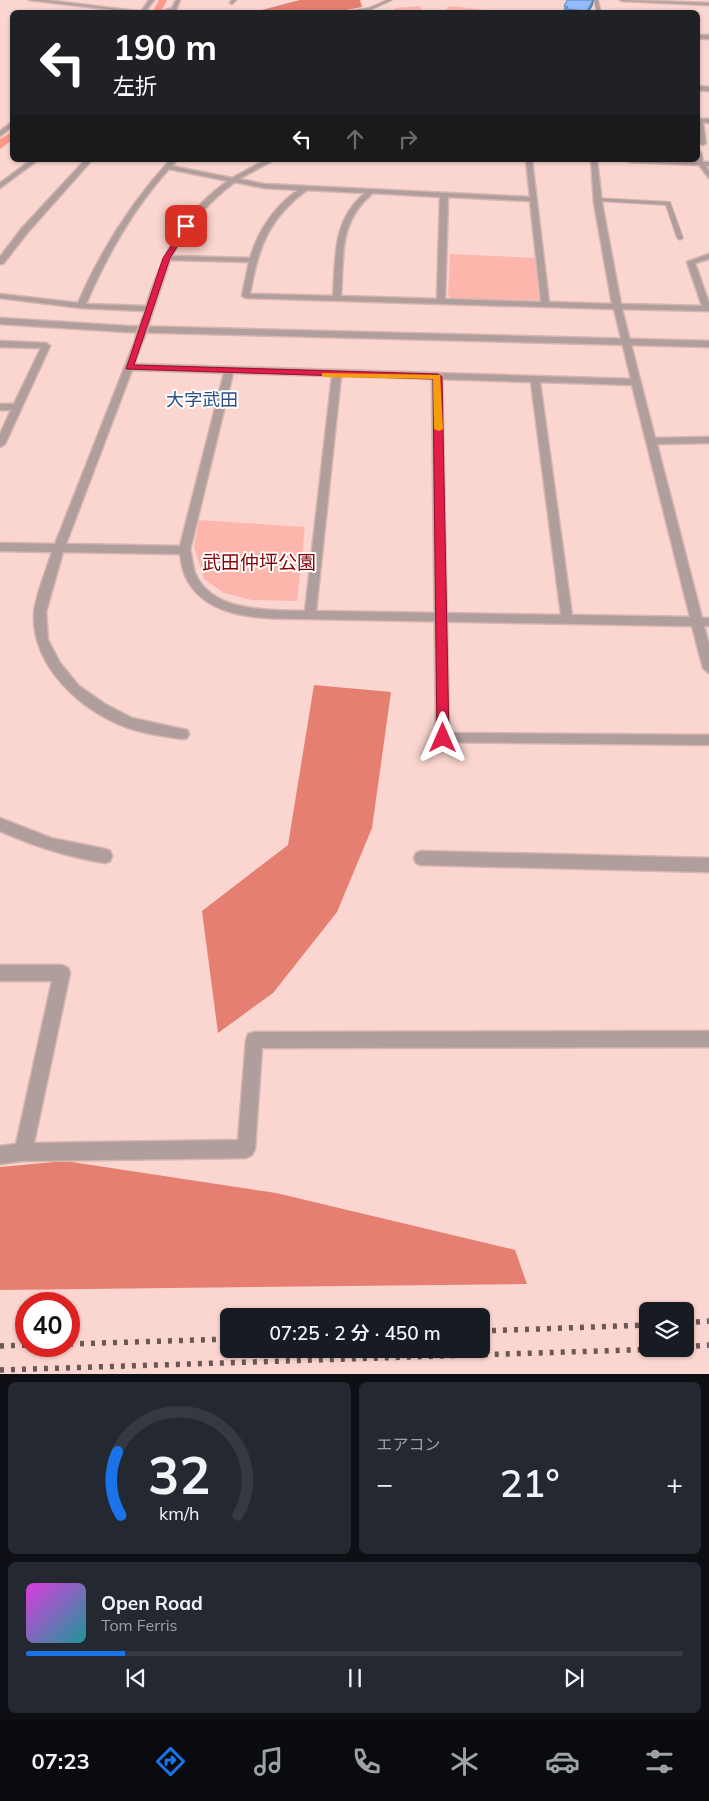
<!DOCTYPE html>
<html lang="ja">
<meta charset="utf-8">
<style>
:root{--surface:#171b24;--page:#242831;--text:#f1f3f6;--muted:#9ea1a6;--line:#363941;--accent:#1a73e8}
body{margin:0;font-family:Mulish,"Noto Sans JP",sans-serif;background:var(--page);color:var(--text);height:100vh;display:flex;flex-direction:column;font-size:19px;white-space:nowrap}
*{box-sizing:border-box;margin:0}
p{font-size:16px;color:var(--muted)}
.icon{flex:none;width:28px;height:28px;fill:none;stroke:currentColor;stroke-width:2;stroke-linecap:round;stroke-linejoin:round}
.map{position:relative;height:1374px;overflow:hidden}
.drawer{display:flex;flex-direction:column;gap:8px;padding:8px;background:#0d0f14;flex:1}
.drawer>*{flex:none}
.hud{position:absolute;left:10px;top:10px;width:690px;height:152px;border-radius:8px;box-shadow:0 1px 4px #0004;background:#202124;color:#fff;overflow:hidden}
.buttons{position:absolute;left:639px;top:1302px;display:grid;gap:10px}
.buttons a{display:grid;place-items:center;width:55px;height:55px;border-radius:8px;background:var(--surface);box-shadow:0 1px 4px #0004;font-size:25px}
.speed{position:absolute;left:15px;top:1292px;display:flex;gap:10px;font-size:25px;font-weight:700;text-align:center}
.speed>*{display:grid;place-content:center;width:65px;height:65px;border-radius:50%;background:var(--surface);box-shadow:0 1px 4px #0004;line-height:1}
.speed .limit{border:8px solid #d22;background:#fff;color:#111}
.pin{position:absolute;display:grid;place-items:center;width:42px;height:42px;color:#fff;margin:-21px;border-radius:10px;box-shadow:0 2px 8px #0006}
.me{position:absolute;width:55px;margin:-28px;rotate:0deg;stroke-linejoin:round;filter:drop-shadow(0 0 4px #0008)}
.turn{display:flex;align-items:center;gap:18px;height:105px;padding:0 20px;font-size:22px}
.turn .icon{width:65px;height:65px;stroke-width:2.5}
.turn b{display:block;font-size:35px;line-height:42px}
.lanes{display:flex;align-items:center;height:48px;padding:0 20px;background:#0003;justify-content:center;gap:25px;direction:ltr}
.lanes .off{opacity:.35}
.big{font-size:38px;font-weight:600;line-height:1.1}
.drawer .card{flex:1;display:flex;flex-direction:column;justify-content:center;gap:8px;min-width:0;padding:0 18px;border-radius:8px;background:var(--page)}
.drawer .dial{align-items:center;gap:0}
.dial svg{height:130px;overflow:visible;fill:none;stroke:var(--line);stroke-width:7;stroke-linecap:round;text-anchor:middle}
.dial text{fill:var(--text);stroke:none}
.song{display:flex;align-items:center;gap:15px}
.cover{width:60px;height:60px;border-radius:8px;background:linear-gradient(135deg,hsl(300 70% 55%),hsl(180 70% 35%))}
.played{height:5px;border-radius:2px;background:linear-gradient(90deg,var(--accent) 15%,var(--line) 15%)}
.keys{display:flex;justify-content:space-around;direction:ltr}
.heat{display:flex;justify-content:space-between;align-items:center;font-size:28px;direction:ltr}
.drawer .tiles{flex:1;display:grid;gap:8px;grid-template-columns:1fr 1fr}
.card:last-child{grid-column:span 2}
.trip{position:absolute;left:220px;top:1308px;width:270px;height:50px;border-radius:8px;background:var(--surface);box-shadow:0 1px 4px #0004;font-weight:600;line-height:50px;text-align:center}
.menu{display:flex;height:80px;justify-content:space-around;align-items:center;background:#090b0e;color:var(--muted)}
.menu .icon{width:35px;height:35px}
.menu .active{color:var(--accent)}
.menu b{font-size:22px;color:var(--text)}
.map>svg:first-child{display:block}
</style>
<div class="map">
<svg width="709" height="1374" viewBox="0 0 709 1374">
<rect width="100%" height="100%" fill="#fbd5cf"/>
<!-- green -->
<path fill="#feb5ab" d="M419 6 424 12 445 11 449 6 496 11 495 12H391L396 8Z
M450 254 535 258 539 300 452 299 448 295Z
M199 520 305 527 297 601 252 600 224 593 204 579 194 547Z"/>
<!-- forest -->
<path fill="#e47f72" d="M300 0H360L362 7 335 12H254Z
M314 685 391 692 372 828 337 912 273 993 218 1033 202 911 288 845Z
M65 1161 276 1193 515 1250 527 1284 0 1290V1167Z"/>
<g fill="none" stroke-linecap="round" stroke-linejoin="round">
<!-- canal -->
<path fill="#ff978a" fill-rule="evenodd" d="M159 0H167L161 11 158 12 154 9Z
M12 132V140L0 149V139Z"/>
<!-- service casing -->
<g stroke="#d6b4af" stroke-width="2">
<path id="service" d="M387 0H392L370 10 340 12 369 8Z
M594 0H598L601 12H597Z
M596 198 670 202 683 238 680 240 677 238 666 205 598 201 595 199Z"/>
</g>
<!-- minor casing -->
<g stroke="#d6b4af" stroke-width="3">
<path id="minor" d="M29 0H45L144 12H132Z
M176 0H180L176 10 159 12 172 8Z
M232 0H236L232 4 230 3Z
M620 0 709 3V5L622 1Z
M698 35H709V39L698 38Z
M698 86 709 87V91L698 90Z
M698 119H709V123L703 122 706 143 703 145 700 143Z
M698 151 701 153 703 162H709V166H706L709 171V178L699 165 629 162 626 160 696 161Z
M31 160H38L0 188V183Z
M85 160H92L28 232 3 264H0V257L22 228Z
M170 160 176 161 172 166 232 178 265 160H274L239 179 264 184 530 197 526 160H532L549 302 612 304 594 203 591 160H597L602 203 621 304 702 306 687 262 709 254V259L695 263 709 303V311L622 309 655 438 709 437V443L657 444 702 618H709V626H704L709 644V673L703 668 692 626 310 619C267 618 203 622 184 573 182 567 181 560 180 554L63 552 46 612 48 640 60 663 79 686 105 704 132 718 182 729 187 730 189 734 187 738 182 739C164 736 144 734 126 727 80 710 32 666 34 614 35 598 47 568 52 552L0 551V543L55 544 136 338 143 340 134 364 631 379 614 309 246 298 242 296 249 262 170 260 150 320 146 323 142 320 145 311 81 308 0 298V294L78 303C101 250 131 203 170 160ZM169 169 228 181C183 212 162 256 146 306L86 304C107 255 133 209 169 169ZM235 182 264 188 298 190C274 207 259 229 250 258L172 256C187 226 208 202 235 182ZM307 190 365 193C332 221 336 257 333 296L250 294C258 248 268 219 307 190ZM373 193 440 197 437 299 341 296C344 255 338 222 373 193ZM448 197 530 201 541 302 445 299ZM132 370 224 373 180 546 66 544ZM233 373 332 376 305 611C269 610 212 613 195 573 193 566 192 557 190 550ZM341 376 531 382 561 615 316 611ZM540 382 632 385 690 617 572 615Z
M0 341 46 343 50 346 5 444 0 447V434L11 410H0V404H14L41 348 0 347Z
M0 818 51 838 105 849 110 851 112 856 110 861 105 863C68 857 34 846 0 831Z
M421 851 709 858V872L421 865 416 863 414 858 416 853Z
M0 965H62L68 968 70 973 34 1143 238 1140 246 1040 248 1034 254 1032 709 1031V1047L262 1048 255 1149 252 1155 246 1158 23 1161 0 1164V1146L16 1144 52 981H0Z"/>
</g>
<!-- tertiary casing -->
<g stroke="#d6b4af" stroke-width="3">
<path id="tertiary" d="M149 0H154L145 12H141Z
M12 122V127L0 136V131Z
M0 318 127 326 709 341V347L127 332 0 324Z
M437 374 442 377 449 733 709 735V745L438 742 436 738 432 377Z"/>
</g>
<!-- service -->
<use href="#service" fill="#af9e9c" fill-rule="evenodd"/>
<!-- minor -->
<use href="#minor" fill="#af9e9c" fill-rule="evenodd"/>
<!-- tertiary -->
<use href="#tertiary" fill="#af9e9c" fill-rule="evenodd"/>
<!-- rail -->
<path stroke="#6b5754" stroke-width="5.5" stroke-dasharray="4 7" stroke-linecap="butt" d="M685 1323 709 1321
M481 1331 648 1325
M69 1344 229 1339
M0 1346 26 1345
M685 1347 709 1345
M0 1370 662 1349"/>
<!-- minor-bridge casing -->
<g stroke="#d6b4af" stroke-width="11" stroke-linecap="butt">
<path id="minor-bridge" d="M139 340 146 320"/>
</g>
<!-- minor-bridge -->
<use href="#minor-bridge" stroke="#af9e9c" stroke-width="9"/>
</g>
<!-- wall -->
<path fill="#7ea1d8" d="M593 5 589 12H563L564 6Z"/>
<!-- shaded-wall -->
<path fill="#6683b0" d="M593 0H594L593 5 589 12H586Z"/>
<!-- building -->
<path fill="#92bbfb" stroke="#6683b0" d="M567 0H593L587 11 566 9 568 7 564 6Z"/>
<!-- route -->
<path fill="#e11d48" stroke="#92132f" d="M186 224 190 226 170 258 134 365 438 374 442 377 449 738 447 741 443 743 437 738 433 379 126 369 163 258Z"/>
<!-- slow -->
<path fill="#f59e0b" d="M322 373 440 375 443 429 439 431 434 429 433 379 325 377 322 376Z"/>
<g text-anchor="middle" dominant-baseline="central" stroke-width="4" stroke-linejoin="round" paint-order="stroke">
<!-- far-quarter labels -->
<g font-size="18" fill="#2b4e85" stroke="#fff">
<text x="202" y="399">大字武田</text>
</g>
<!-- park labels -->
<g font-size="19" fill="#830004" stroke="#fff">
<text x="259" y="562">武田仲坪公園</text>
</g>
</g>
</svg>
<div class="buttons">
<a><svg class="icon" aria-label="layers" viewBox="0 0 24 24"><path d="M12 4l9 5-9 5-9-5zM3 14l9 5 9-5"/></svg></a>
</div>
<div class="speed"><div class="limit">40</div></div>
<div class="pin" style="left:186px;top:226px;background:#d93025"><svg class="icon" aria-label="arrive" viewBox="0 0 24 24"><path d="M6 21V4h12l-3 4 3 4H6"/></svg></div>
<svg class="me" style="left:443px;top:738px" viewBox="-20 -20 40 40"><path d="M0-17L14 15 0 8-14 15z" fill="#e11d48" stroke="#fff" stroke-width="4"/></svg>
<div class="trip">07:25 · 2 分 · 450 m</div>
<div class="hud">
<div class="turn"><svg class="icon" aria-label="left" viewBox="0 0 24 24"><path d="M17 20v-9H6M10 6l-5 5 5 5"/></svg><div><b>190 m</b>左折</div></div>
<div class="lanes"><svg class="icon" aria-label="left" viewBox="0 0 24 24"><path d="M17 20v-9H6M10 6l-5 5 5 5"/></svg><svg class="icon off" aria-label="ahead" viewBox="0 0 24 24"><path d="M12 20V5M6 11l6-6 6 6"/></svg><svg class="icon off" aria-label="right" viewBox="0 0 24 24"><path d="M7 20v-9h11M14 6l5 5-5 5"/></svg></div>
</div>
</div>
<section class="drawer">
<div class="tiles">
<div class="card dial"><svg viewBox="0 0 100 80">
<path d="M14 69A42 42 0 1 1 86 69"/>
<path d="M14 69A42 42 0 0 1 12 30" stroke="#1a73e8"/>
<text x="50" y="56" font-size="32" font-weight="700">32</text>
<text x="50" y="72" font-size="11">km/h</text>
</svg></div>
<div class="card"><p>エアコン</p>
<div class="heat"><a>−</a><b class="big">21°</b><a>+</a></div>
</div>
<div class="card">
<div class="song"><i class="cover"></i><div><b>Open Road</b><p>Tom Ferris</p></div></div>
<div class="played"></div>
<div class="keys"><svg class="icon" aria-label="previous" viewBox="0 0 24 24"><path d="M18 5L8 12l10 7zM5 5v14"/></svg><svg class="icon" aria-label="pause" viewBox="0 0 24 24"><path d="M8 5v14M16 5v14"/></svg><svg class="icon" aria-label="next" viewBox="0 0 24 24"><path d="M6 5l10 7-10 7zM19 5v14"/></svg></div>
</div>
</div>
</section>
<nav class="menu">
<b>07:23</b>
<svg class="icon active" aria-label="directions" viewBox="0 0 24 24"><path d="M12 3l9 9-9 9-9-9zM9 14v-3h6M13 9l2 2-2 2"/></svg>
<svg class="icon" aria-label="music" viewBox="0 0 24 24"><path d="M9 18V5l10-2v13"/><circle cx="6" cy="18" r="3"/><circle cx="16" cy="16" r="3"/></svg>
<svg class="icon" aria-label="phone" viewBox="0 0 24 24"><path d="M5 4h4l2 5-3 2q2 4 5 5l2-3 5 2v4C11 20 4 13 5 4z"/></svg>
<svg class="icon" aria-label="climate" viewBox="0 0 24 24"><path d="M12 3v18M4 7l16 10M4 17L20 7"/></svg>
<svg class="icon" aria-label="car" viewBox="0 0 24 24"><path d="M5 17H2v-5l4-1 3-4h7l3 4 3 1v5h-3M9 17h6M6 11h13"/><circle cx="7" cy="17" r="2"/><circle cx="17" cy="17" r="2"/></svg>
<svg class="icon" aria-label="filters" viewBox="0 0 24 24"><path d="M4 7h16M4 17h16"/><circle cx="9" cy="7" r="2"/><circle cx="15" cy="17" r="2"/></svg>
</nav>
